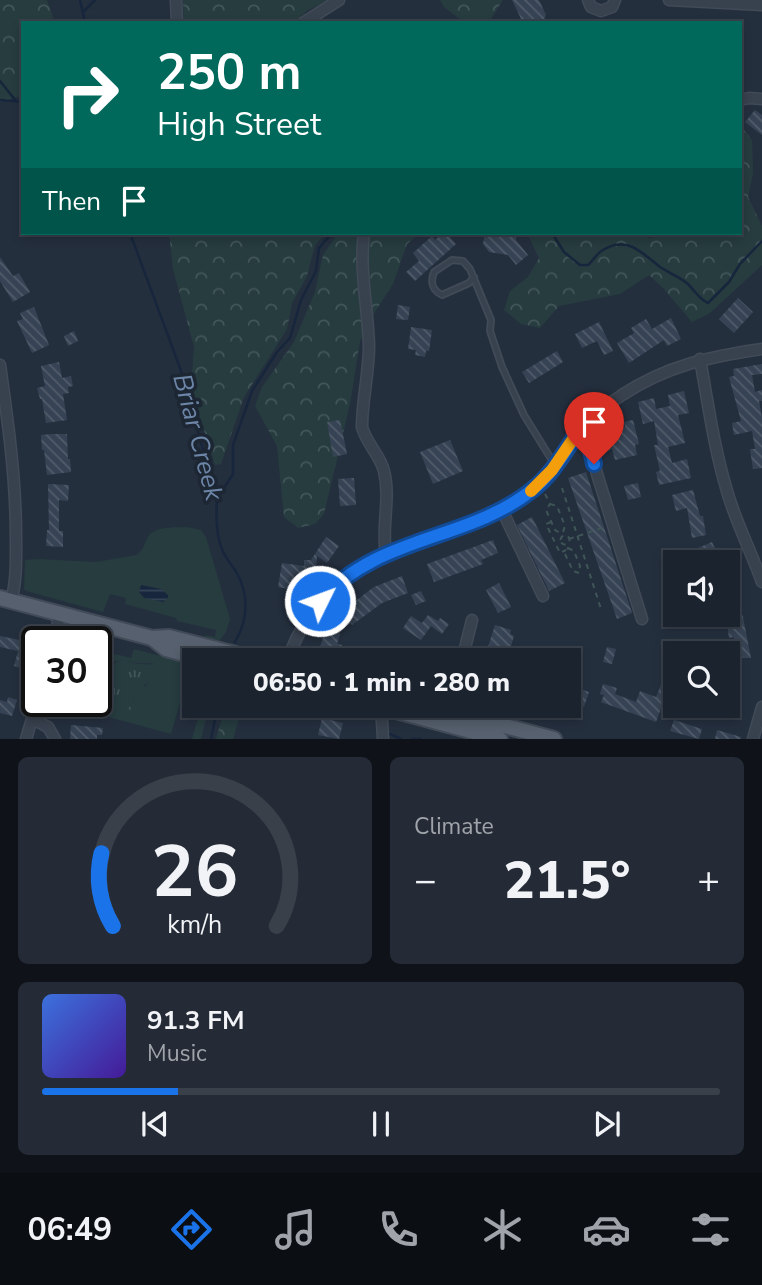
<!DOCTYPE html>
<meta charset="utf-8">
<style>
:root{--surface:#1b232e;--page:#242b36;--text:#f1f3f6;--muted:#a0a4aa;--line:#39404a;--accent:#1a73e8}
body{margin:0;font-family:"Nunito Sans",sans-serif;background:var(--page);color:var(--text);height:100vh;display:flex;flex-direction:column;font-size:26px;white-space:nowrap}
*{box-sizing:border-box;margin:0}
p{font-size:23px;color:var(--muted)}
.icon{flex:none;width:38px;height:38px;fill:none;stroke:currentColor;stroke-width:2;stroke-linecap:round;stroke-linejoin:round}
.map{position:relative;height:739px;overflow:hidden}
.side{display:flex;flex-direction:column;gap:18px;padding:18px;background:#0f1319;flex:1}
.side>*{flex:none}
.top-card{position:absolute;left:21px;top:21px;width:721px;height:214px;border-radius:0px;box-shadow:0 4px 10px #0003,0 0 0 2px var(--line);background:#00695c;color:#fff;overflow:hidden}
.tools{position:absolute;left:663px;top:550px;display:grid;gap:14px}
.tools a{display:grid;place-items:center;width:77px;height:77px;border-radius:0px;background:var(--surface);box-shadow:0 4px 10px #0003,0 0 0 2px var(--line);font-size:35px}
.speed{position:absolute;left:21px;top:626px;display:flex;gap:14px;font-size:35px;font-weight:700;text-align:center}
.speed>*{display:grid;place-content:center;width:91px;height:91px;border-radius:50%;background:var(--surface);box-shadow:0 4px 10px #0003,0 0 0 2px var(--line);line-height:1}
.speed .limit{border:4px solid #111;border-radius:10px;background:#fff;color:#111}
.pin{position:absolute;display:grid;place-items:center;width:60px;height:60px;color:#fff;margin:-72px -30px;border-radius:50% 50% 50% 0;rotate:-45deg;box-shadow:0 0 7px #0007}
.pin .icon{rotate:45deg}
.me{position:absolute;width:77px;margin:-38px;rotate:48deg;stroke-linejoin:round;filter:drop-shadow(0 0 5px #0008)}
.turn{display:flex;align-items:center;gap:24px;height:147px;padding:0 21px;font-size:32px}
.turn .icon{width:91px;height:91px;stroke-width:2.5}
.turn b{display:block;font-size:49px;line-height:60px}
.then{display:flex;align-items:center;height:66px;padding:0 21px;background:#0003;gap:14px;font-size:26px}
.big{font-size:52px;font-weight:800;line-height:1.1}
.side .tile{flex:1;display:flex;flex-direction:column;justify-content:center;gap:10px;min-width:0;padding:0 24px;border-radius:10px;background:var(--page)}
.side .dial{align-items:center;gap:0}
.dial svg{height:182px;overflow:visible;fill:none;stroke:var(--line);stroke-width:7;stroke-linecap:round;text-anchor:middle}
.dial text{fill:var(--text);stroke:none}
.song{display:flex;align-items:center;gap:21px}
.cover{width:84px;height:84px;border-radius:10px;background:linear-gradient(135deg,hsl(220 70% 55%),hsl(260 70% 35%))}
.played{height:7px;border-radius:4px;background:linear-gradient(90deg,var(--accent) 20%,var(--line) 20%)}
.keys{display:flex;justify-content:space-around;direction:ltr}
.heat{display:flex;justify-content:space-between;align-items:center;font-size:38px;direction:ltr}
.side .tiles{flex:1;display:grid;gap:18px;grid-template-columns:1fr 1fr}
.tile:last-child{grid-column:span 2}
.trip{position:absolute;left:182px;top:648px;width:399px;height:70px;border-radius:0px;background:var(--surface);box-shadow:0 4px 10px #0003,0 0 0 2px var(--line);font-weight:800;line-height:70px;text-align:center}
.menu{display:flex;height:112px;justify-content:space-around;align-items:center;background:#0b0e12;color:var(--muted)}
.menu .icon{width:49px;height:49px}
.menu .on{color:var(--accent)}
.menu b{font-size:32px;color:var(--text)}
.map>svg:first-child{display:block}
</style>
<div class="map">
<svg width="762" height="739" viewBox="0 0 762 739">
<defs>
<pattern id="forest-crowns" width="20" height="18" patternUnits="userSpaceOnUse" patternTransform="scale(1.75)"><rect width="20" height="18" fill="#263c3f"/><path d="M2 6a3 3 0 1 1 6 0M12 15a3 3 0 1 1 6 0" fill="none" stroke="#435659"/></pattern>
<pattern id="park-tufts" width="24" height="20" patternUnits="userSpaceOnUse" patternTransform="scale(1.75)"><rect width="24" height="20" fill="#263c3f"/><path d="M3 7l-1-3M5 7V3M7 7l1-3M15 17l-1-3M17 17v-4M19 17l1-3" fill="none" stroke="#435659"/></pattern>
<pattern id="water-rules" width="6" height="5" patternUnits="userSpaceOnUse" patternTransform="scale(1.75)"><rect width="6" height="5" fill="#17263c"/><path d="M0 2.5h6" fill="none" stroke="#364457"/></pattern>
<pattern id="building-back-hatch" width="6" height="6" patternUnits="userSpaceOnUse" patternTransform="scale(1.75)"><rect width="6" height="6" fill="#364354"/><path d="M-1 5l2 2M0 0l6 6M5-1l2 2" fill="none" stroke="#515c6b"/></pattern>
</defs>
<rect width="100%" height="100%" fill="#242f3e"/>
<!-- grass -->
<path fill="#263c3f" d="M187 527 201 530 206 537 230 619 226 632 219 641 205 637 206 635 215 637 216 630 177 621 176 618 125 604 126 598 110 594 103 612 26 591 24 589 25 560 38 559 96 562 136 555C142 551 143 548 146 541 152 525 171 528 187 527Z
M134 649 191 664 171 734 94 713 107 663 114 665 113 674 130 711 135 694 149 683 153 663C143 664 137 663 127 661 120 660 116 663 108 660L111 653 131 658Z"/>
<!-- forest -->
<path fill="url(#forest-crowns)" d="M0 0H47L55 23H23V95L0 102Z
M183 0H330L308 10 293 23H184Z
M440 0H503L488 23H459L460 19 444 7Z
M740 125 752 140 753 174 748 197 762 226V265L710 313 692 322 663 288 649 275 620 294 559 306 540 328 521 324 504 310 510 291 528 277 539 258 527 233H637L650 238 673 233H740Z
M169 233H326L315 245 307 276 292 303 287 329 244 397 221 464 215 465 191 389 194 347 173 269Z
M338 233H420L407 244 393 284 375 312 360 341 350 404 324 514 315 524 298 528 284 517 277 446 255 406 262 387 294 342 315 292 323 255Z
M202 705H209L201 739H192Z
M226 705H243L233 739H216Z"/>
<!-- park -->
<path fill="url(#park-tufts)" d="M123 660 139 664 160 665 155 680 144 685 142 696 135 694 130 711 103 703 115 663Z"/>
<!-- water -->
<path fill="url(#water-rules)" d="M141 585 161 589 168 595V598L163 602 144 598 139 592Z"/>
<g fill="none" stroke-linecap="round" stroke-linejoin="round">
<!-- stream -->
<path stroke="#17263c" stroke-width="2.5" d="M80 0 85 23
M83 12 95 0
M0 81 16 101
M0 100 23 102
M130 233 180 368 217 499C216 515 216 535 222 549 225 558 232 565 237 573 249 596 248 620 235 642
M552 233 564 252 580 265H588C593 261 597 253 603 250 627 235 642 253 660 267 669 273 680 277 688 284 695 291 699 299 708 303L729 282 740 264 762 241
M217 499 233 474V445L252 391 277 352 290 338 301 300 316 271 319 248 332 233
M390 734 401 739
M211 739 218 705
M412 739H421"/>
</g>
<!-- building -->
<path fill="url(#building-back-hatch)" d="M512 0H539L546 15 544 20 539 23H523Z
M755 110 762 115V135L745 122Z
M443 233H446L456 244 415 281 406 272 419 261 413 253 432 236 435 240Z
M485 233H517L516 240 528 255 516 265 508 255 489 252 483 244Z
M0 257 13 276 19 273 30 292 13 302 0 281Z
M738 298 753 312 734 333 719 319Z
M398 305 410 307 408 320 396 319Z
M34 307 49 345 32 353 17 321 23 319 20 313Z
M671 318 681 339 667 346 664 340 629 363 617 343 634 333 631 328 646 319 652 329Z
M599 322 613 351 604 355 597 341 582 348 575 334Z
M411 327 432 330 429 351H426L425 357 415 355 416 350 408 349Z
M74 331 78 341 68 346 64 336Z
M557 351 563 362 529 383 522 372Z
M59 362 62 378 71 376 73 386 68 387 69 393 63 394 67 420 46 423 42 399H40L37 388 45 386 41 366Z
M762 364V374L752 375 755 392 762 390V401H759L762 418V468L753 469 750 449H755L752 431 734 435 732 423 741 421 729 377 734 376 733 369Z
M684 391 689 413 678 415 685 443 668 447 672 463 687 459 691 478 659 485 656 472 660 471 654 445H658L654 421 643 424 638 402 654 398 656 409 670 406 668 395Z
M340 420 347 454 333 457 327 422Z
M633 420 639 444 635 445 637 455 615 460 612 449 607 451 602 428 611 426 612 430 625 427 624 422Z
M51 434H67L68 459H70L71 472 47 475 44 450H42L41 435Z
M450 440 463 471 433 484 420 452Z
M586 472 632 613 617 619 568 478Z
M354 478 356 505 340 506 338 479Z
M638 483 641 497 628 500 624 486Z
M48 484 69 485 68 501 59 500V531H63V547L46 546 47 530H49Z
M693 490 700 516H703L706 535 692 538 687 508 676 511 672 495Z
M532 517 565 583 549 591 517 525Z
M326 537 339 546 327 563 317 556 316 574H303L302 585 294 584 293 590 278 587 282 563 304 566V560H311Z
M493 540 498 553 481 560 483 564 434 582 427 564Z
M712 542 719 557 708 562H690L686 553Z
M402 576 408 593 382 603 352 625 342 611 374 587Z
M499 583 511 607 498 613 486 590Z
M734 589 743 617 751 658H736L734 637 729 638 727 624 732 623 728 611V591Z
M421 591 426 601 416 605 411 595Z
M428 615 438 621 440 618 449 624 442 634 431 626 421 640 403 628 411 616 422 623Z
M495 625 511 630 510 634 514 636 508 656 487 650Z
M325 630 340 634 337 644 342 645 339 655 335 654 334 660 318 655Z
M0 636 34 643 37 648 32 670 14 666 18 651 0 647Z
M607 647 616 649 612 664 603 662Z
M96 650 107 653 98 683H96Z
M668 667 676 670V681L666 708 662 706 656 722 601 702 604 695 600 694 603 684 617 688 615 694 636 702 640 691 656 697Z
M569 685 589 692 584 707 569 703Z
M8 697 17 700 12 716 0 713V700L7 702Z
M322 718 343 723 339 739 318 735Z
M674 720 702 729 699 739 670 731Z
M71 725 103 728 102 735H97V739H70Z
M717 730 741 737V739H715Z"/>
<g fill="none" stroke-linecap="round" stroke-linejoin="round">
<!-- lane casing -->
<g stroke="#414a57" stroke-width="8">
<path id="lane" d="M474 277 469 283 442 295C432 290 430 283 434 272L452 260 463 261 470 269 491 320 490 331 502 367 524 415 553 462"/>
</g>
<!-- street casing -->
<g stroke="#414a57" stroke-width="13">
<path id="street" d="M176 0 177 23
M588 0 591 7 601 11 612 7 615 0
M669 0 762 5
M303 23 339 0
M740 100 749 98 762 99
M364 233C359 270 368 308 369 346 369 373 362 400 362 427 366 443 380 455 384 471 391 499 381 527 386 554
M700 359C708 403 714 448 727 491 736 523 751 551 762 582
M0 365C8 422 16 479 16 537 16 558 17 580 11 601
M579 431 586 436 590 445 597 474 642 619
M502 510 543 596
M53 642 60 614
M288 660C309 592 367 559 430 536 459 526 488 519 514 503 546 482 560 452 584 424 595 412 609 404 622 395 668 365 709 357 762 349
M462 660 472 620
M381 705 383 739
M32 719 48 727 55 739
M26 739 37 702
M753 739 762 707"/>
</g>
<!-- primary casing -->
<g stroke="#414a57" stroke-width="18">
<path id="primary" d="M0 598 152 638 169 637 259 660
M152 638 166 649 206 660
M374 705 500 739
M426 705 554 739"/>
</g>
<!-- path -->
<path stroke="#3f5557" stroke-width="2" stroke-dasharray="5 5" stroke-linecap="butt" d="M562 488 601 609
M545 494 550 503
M550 504 557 506 565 526 563 532 560 533 555 530 546 510Z
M551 522 546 524 560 553 566 550
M560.5 540a4.5 4.5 0 1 1 9 0a4.5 4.5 0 1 1-9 0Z
M569 539 605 527
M568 548 574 551 580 566 579 573 573 571 565 554Z"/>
<!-- lane -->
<use href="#lane" stroke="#38414e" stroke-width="4.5"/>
<!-- street -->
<use href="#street" stroke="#38414e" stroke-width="10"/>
<!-- primary -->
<use href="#primary" stroke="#56606e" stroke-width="14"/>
</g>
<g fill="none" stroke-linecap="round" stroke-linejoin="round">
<!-- route casing -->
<g stroke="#114b97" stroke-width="18">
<path id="route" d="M320 601C378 535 468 541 532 490 552 475 565 451 579 431L589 441 594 464"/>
</g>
<!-- route -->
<use href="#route" stroke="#1a73e8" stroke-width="12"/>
<!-- slow -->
<path stroke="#f59e0b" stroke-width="12" d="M531 491 552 470 575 436"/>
</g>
<g text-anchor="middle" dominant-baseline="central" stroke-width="7" stroke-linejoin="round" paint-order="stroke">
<!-- water labels -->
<g font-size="26" font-style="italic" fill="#6d86a8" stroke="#1d2633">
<text transform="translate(198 437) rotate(75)">Briar Creek</text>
</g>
</g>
</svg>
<div class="tools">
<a><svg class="icon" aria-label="sound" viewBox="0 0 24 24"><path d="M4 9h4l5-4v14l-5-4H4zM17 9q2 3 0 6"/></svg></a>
<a><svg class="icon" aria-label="search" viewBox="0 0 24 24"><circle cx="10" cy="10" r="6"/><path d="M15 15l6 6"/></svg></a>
</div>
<div class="speed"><div class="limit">30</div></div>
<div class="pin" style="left:594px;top:464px;background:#d93025"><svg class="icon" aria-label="arrive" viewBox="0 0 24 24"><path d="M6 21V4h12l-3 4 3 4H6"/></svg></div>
<svg class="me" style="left:320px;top:601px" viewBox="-20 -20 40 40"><circle r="17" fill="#1a73e8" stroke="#fff" stroke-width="3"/><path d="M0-11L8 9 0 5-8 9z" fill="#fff"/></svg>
<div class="trip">06:50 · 1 min · 280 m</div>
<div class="top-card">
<div class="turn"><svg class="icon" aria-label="right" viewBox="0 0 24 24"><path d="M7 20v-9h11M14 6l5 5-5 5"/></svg><div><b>250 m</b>High Street</div></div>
<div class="then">Then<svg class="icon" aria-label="arrive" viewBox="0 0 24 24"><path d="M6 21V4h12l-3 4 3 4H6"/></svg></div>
</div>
</div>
<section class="side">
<div class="tiles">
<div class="tile dial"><svg viewBox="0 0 100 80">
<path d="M14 69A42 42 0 1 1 86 69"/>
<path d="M14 69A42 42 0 0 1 9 37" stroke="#1a73e8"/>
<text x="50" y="56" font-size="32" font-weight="700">26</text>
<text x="50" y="72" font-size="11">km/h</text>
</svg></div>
<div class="tile"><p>Climate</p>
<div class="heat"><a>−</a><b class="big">21.5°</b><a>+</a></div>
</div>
<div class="tile">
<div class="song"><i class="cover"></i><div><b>91.3 FM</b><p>Music</p></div></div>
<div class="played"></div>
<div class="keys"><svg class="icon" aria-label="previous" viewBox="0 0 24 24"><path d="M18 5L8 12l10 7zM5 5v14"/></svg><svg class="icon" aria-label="pause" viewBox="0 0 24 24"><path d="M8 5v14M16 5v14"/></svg><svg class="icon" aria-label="next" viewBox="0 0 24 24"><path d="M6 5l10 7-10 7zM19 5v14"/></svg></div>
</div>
</div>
</section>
<nav class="menu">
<b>06:49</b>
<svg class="icon on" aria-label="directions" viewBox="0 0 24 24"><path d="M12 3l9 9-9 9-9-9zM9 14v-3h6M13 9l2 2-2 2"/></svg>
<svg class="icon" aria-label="music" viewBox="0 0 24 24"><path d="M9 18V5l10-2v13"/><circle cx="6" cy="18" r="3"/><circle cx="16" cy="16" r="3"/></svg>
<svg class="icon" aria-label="phone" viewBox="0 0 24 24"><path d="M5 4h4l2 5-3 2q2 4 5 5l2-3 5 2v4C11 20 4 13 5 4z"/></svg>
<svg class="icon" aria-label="climate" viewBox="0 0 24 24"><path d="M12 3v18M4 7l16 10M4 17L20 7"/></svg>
<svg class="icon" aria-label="car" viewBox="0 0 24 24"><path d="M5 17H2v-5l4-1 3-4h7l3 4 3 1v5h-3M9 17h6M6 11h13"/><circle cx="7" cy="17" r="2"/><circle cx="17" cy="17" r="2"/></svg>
<svg class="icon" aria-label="filters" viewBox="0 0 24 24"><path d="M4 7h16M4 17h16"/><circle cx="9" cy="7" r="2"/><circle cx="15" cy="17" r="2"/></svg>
</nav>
